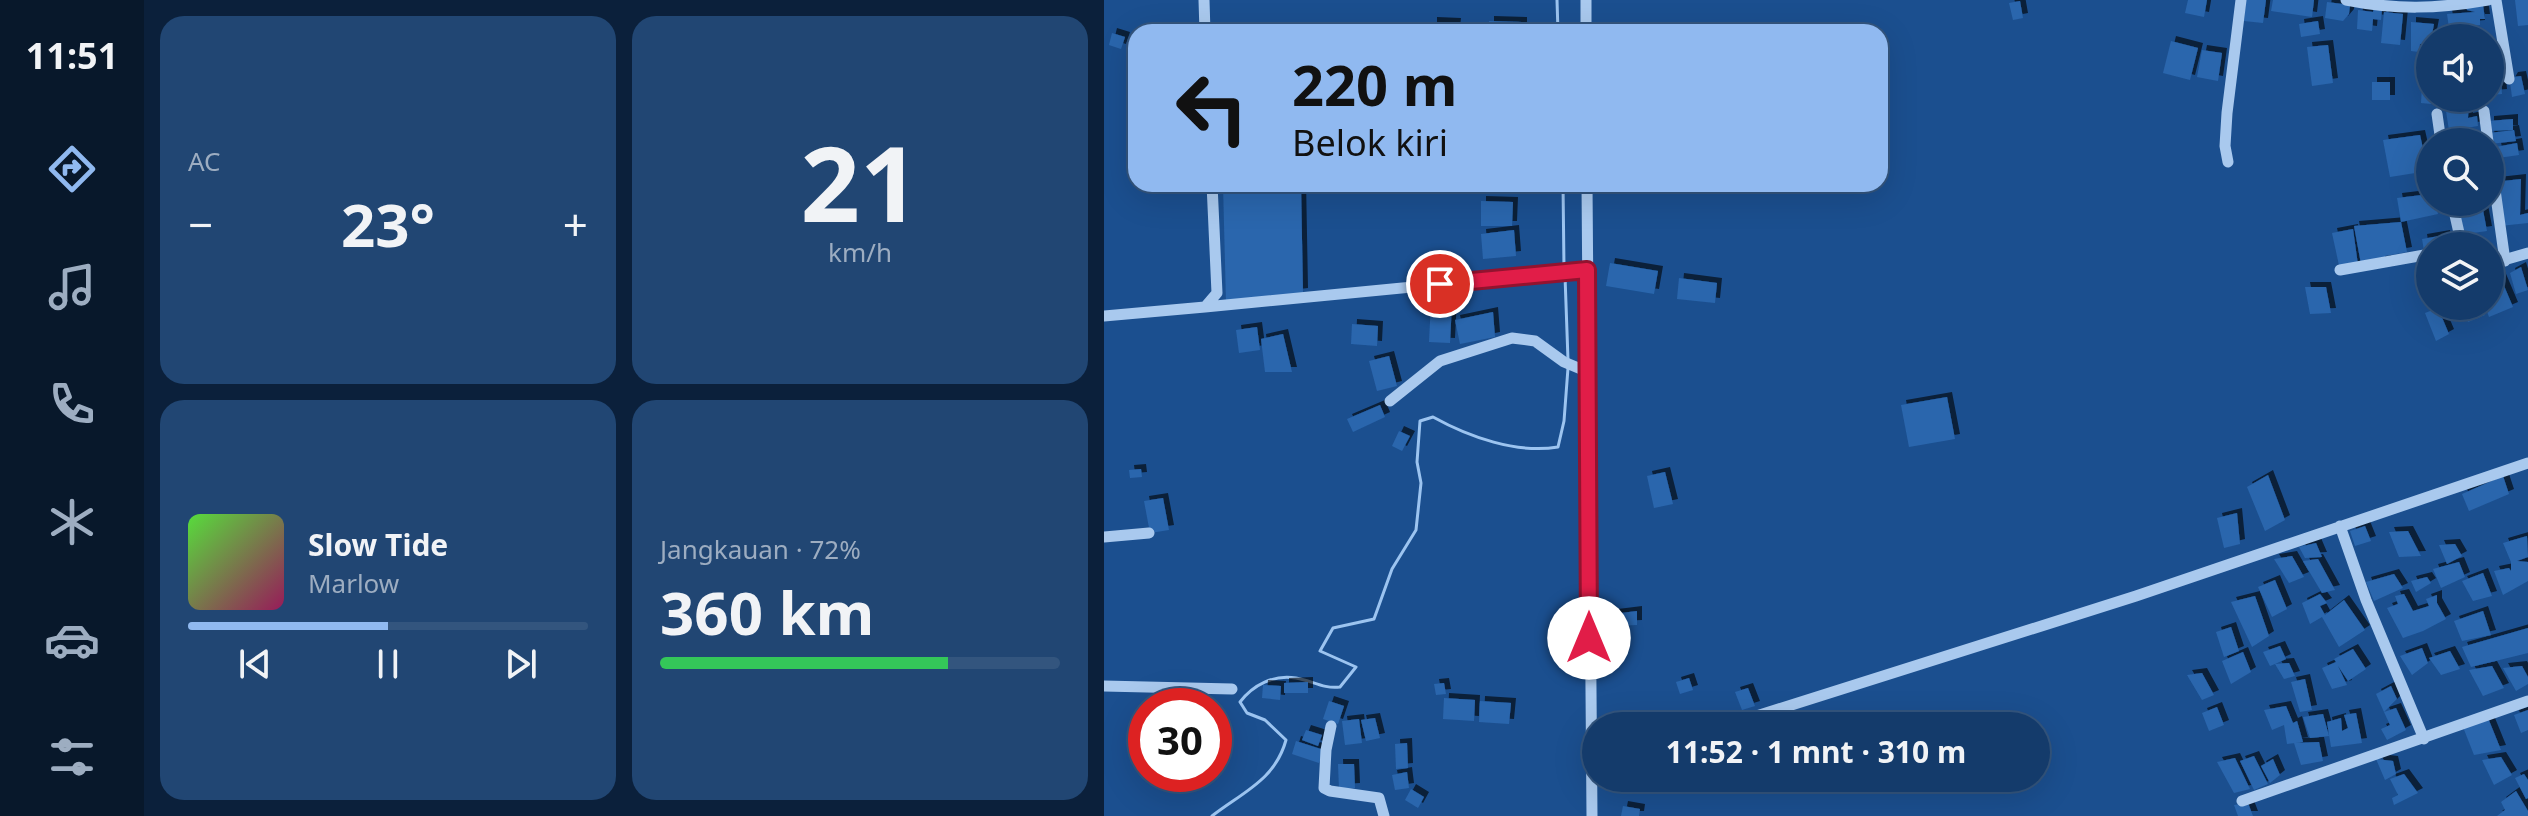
<!DOCTYPE html>
<html lang="id">
<meta charset="utf-8">
<style>
:root{--surface:#143b6b;--page:#214673;--text:#f1f3f6;--muted:#9dadc1;--line:#33557e;--accent:#90b9f0}
body{margin:0;font-family:"Noto Sans",sans-serif;background:var(--page);color:var(--text);height:100vh;display:flex;flex-direction:column;font-size:30px;white-space:nowrap}
*{box-sizing:border-box;margin:0}
p{font-size:26px;color:var(--muted)}
.icon{flex:none;width:44px;height:44px;fill:none;stroke:currentColor;stroke-width:2;stroke-linecap:round;stroke-linejoin:round}
.map{position:relative;flex:1;overflow:hidden}
.panel{display:flex;flex-direction:column;gap:16px;padding:16px;background:#0b203b;width:960px}
.panel>*{flex:none}
.guide{position:absolute;left:24px;top:24px;width:760px;height:168px;border-radius:24px;box-shadow:0 8px 32px #0002,0 0 0 2px var(--line);background:#90b9f0;color:#111;overflow:hidden}
.fabs{position:absolute;left:1312px;top:24px;display:grid;gap:16px}
.fabs a{display:grid;place-items:center;width:88px;height:88px;border-radius:50%;background:var(--surface);box-shadow:0 8px 32px #0002,0 0 0 2px var(--line);font-size:40px}
.speed{position:absolute;left:24px;top:688px;display:flex;gap:16px;font-size:40px;font-weight:700;text-align:center}
.speed>*{display:grid;place-content:center;width:104px;height:104px;border-radius:50%;background:var(--surface);box-shadow:0 8px 32px #0002,0 0 0 2px var(--line);line-height:1}
.speed .limit{border:12px solid #d22;background:#fff;color:#111}
.pin{position:absolute;display:grid;place-items:center;width:68px;height:68px;color:#fff;margin:-34px;border:4px solid #fff;border-radius:50%;box-shadow:0 2px 8px #0007}
.me{position:absolute;width:88px;margin:-44px;rotate:0deg;stroke-linejoin:round;filter:drop-shadow(0 0 6px #0008)}
.turn{display:flex;align-items:center;gap:28px;height:168px;padding:0 32px;font-size:36px}
.turn .icon{width:104px;height:104px;stroke-width:2.5}
.turn b{display:block;font-size:56px;line-height:68px}
.big{font-size:60px;font-weight:700;line-height:1.1}
.panel .tile{flex:1;display:flex;flex-direction:column;justify-content:center;gap:12px;min-width:0;padding:0 28px;border-radius:24px;background:var(--page)}
.panel .dial{align-items:center;gap:0}
.dial b{font-size:104px;line-height:1}
.song{display:flex;align-items:center;gap:24px}
.cover{width:96px;height:96px;border-radius:12px;background:linear-gradient(135deg,hsl(110 70% 55%),hsl(330 70% 35%))}
.played{height:8px;border-radius:4px;background:linear-gradient(90deg,var(--accent) 50%,var(--line) 50%)}
.keys{display:flex;justify-content:space-around;direction:ltr}
.heat{display:flex;justify-content:space-between;align-items:center;font-size:44px;direction:ltr}
.charge{height:12px;border-radius:6px;background:linear-gradient(90deg,#34c759 72%,var(--line) 0)}
.panel .tiles{flex:1;display:grid;gap:16px;grid-template-columns:repeat(2,1fr)}
.trip{position:absolute;left:478px;top:712px;width:468px;height:80px;border-radius:40px;background:var(--surface);box-shadow:0 8px 32px #0002,0 0 0 2px var(--line);font-weight:700;line-height:80px;text-align:center}
main{display:flex;flex:1;min-height:0}
.tabs{display:flex;flex-direction:column;width:144px;justify-content:space-around;align-items:center;background:#08182b;color:var(--muted)}
.tabs .icon{width:56px;height:56px}
.tabs .selected{color:var(--accent)}
.tabs b{font-size:36px;color:var(--text)}
.map>svg:first-child{display:block}
</style>
<main>
<nav class="tabs">
<b>11:51</b>
<svg class="icon selected" aria-label="directions" viewBox="0 0 24 24"><path d="M12 3l9 9-9 9-9-9zM9 14v-3h6M13 9l2 2-2 2"/></svg>
<svg class="icon" aria-label="music" viewBox="0 0 24 24"><path d="M9 18V5l10-2v13"/><circle cx="6" cy="18" r="3"/><circle cx="16" cy="16" r="3"/></svg>
<svg class="icon" aria-label="phone" viewBox="0 0 24 24"><path d="M5 4h4l2 5-3 2q2 4 5 5l2-3 5 2v4C11 20 4 13 5 4z"/></svg>
<svg class="icon" aria-label="climate" viewBox="0 0 24 24"><path d="M12 3v18M4 7l16 10M4 17L20 7"/></svg>
<svg class="icon" aria-label="car" viewBox="0 0 24 24"><path d="M5 17H2v-5l4-1 3-4h7l3 4 3 1v5h-3M9 17h6M6 11h13"/><circle cx="7" cy="17" r="2"/><circle cx="17" cy="17" r="2"/></svg>
<svg class="icon" aria-label="filters" viewBox="0 0 24 24"><path d="M4 7h16M4 17h16"/><circle cx="9" cy="7" r="2"/><circle cx="15" cy="17" r="2"/></svg>
</nav>
<section class="panel">
<div class="tiles">
<div class="tile"><p>AC</p>
<div class="heat"><a>−</a><b class="big">23°</b><a>+</a></div>
</div>
<div class="tile dial"><b>21</b><p>km/h</p></div>
<div class="tile">
<div class="song"><i class="cover"></i><div><b>Slow Tide</b><p>Marlow</p></div></div>
<div class="played"></div>
<div class="keys"><svg class="icon" aria-label="previous" viewBox="0 0 24 24"><path d="M18 5L8 12l10 7zM5 5v14"/></svg><svg class="icon" aria-label="pause" viewBox="0 0 24 24"><path d="M8 5v14M16 5v14"/></svg><svg class="icon" aria-label="next" viewBox="0 0 24 24"><path d="M6 5l10 7-10 7zM19 5v14"/></svg></div>
</div>
<div class="tile"><p>Jangkauan · 72%</p><b class="big">360 km</b><div class="charge"></div></div>
</div>
</section>
<div class="map">
<svg width="1424" height="816" viewBox="0 0 1424 816">
<defs>
<filter id="shadow"><feDropShadow dx="5" dy="-5" stdDeviation="0" flood-color="#0009"/></filter>
</defs>
<rect width="100%" height="100%" fill="#1b4f8f"/>
<g fill="none" stroke-linecap="round" stroke-linejoin="round">
<!-- stream -->
<path stroke="#9cc4f0" stroke-width="3" d="M453 0 454 32
M459 184 460 268
M461 276 464 360
M108 816C139 792 171 780 182 740L161 720 143 713 136 702C149 685 170 674 192 678 209 681 219 689 236 687L252 667 216 651 229 628 270 619 288 569 312 530 317 483 313 462 316 421 329 417C365 437 413 454 454 447L460 421 464 368"/>
</g>
<!-- building -->
<path fill="#2a66ad" filter="url(#shadow)" d="M1084 0H1103L1100 17 1081 13Z
M1142 0H1162L1159 23 1140 21Z
M1169 0H1210L1208 17 1167 11Z
M1411 0H1424V25L1414 26Z
M916 1 919 18 909 20 905 3Z
M1223 2 1246 5 1245 14 1239 21 1221 18Z
M1379 5 1381 19H1376V25L1345 28 1343 14 1371 12 1363 10 1362 6Z
M1270 8 1278 9 1277 20 1269 19 1268 31 1253 29 1254 10 1269 12Z
M1280 12 1299 14 1296 45 1277 43Z
M385 21 418 22V32H385Z
M1214 21 1216 34 1197 37 1195 24Z
M328 22 352 23 351 32H328Z
M1307 22 1330 24 1326 45 1316 44 1315 52 1307 51Z
M8 33 21 37 17 49 5 45Z
M1067 41 1094 48 1086 80 1059 73Z
M1224 45 1229 83 1208 86 1203 47Z
M1098 50 1118 53 1114 81 1093 77Z
M1396 72 1398 94 1386 95V73Z
M1417 76 1421 94 1408 97 1406 82 1409 77Z
M1268 82H1286V100H1268Z
M1318 85 1326 86V98H1338V105L1317 103Z
M1345 98 1365 100 1364 118 1373 116 1374 126 1356 129 1357 136 1346 137 1342 111 1363 108 1344 104Z
M1409 119V130L1385 131V121Z
M1410 130 1412 141 1386 144 1385 133Z
M1316 135 1324 171 1286 177 1279 140Z
M1413 143 1415 155 1394 158 1392 147Z
M1417 179 1416 215 1424 213V223L1396 226 1390 182Z
M119 184H197L199 293 122 302Z
M1326 194V202H1331L1334 214 1297 222 1303 252 1281 256 1282 262 1257 264 1250 226 1297 222 1293 198Z
M377 201 409 202 408 226H377Z
M1379 210 1383 231 1355 235 1353 212Z
M1249 229 1254 265 1236 270 1228 233Z
M410 230 412 256 379 259 377 234Z
M1341 235 1343 246H1326V256L1321 257 1318 239Z
M506 263 554 271 550 294 502 286Z
M1392 267 1409 307 1385 317 1381 306H1386V268Z
M1417 267 1424 290 1412 294 1406 273Z
M575 278 613 283 611 303 573 299Z
M1201 287H1222L1227 313 1206 314Z
M327 302 348 303 346 343 325 342Z
M1357 306H1377L1381 315 1364 322Z
M1334 308 1345 334 1332 341 1321 313Z
M389 312 391 337 356 344 351 320Z
M248 324 274 326 273 346 247 344Z
M153 327 156 350 135 353 132 330Z
M179 334 188 372H161L157 339Z
M285 356 293 386 273 391 265 361Z
M843 397 851 439 805 447 797 405Z
M276 405 281 417 249 432 243 419Z
M295 431 306 436 298 451 288 446Z
M37 469 38 477 26 478 25 470Z
M561 472 569 504 550 508 543 476Z
M1164 475 1181 520 1161 531 1143 487Z
M1399 476 1405 494 1365 511 1358 494Z
M59 498 65 530 46 533 40 501Z
M1133 513 1136 544 1120 548 1113 518Z
M1261 526 1267 541 1251 546 1246 531Z
M1304 531 1317 556 1295 557 1285 532Z
M1423 536 1424 557 1413 561 1424 562V581L1399 595 1390 571 1405 568 1407 571V562L1399 543Z
M1212 543 1218 557 1201 558 1195 547Z
M1351 544 1358 556 1343 564 1335 545Z
M1188 556 1200 577 1185 583 1170 559Z
M1214 559 1231 590 1218 593 1199 561Z
M1355 562 1361 577 1337 588 1329 569Z
M1379 573 1388 596 1369 601 1358 581Z
M1290 574 1299 588 1270 601 1262 582Z
M1323 577 1327 583 1312 592 1307 581Z
M1171 580 1183 609 1168 617 1154 587Z
M1216 594 1223 603 1216 606 1221 615 1240 600 1261 630 1235 647 1218 617 1206 624 1198 603Z
M1300 594 1309 611 1325 606 1322 599 1333 595V603L1342 619 1319 631 1299 638 1283 608 1294 604 1291 596Z
M1151 596 1165 636 1148 647 1127 602Z
M533 611V625L511 626 509 614Z
M1379 611 1387 635 1358 641 1350 621Z
M1127 627 1135 651 1120 657 1112 632Z
M508 628 510 667 498 668 495 629Z
M1424 628V653L1367 667 1358 647Z
M1176 646 1182 659 1171 664 1185 663 1191 676 1180 679 1171 664 1166 666 1159 652Z
M1318 648 1324 663 1308 675 1296 656Z
M1249 649 1262 669 1244 681 1234 666 1243 685 1228 689 1218 668 1232 662 1230 659Z
M1346 651 1356 669 1337 675 1325 658Z
M1139 652 1147 672 1127 684 1118 661Z
M1388 666 1400 688 1379 696 1365 670Z
M1418 666 1424 677V684L1412 691 1399 668Z
M1098 673 1110 695 1098 700 1083 675Z
M585 678 589 690 576 694 572 682Z
M1201 679 1208 710 1196 712 1187 682Z
M204 682V693H180V683Z
M340 683 342 694 332 695 330 684Z
M159 685 177 686 176 700 158 698Z
M1287 686 1293 699 1280 712 1272 694Z
M644 688 651 706 638 710 631 692Z
M340 698 371 700 370 721 339 719Z
M225 701 240 706 234 724 219 719Z
M376 701 407 703 405 724 375 722Z
M1182 706 1189 723 1193 721 1199 742 1183 744 1180 725 1168 730 1160 710Z
M1113 707 1120 725 1105 731 1098 713Z
M1292 708 1302 730 1283 740 1277 729 1286 725 1280 712Z
M1424 710V730L1417 733 1410 715Z
M1252 713 1258 743 1227 747 1223 722 1237 718 1238 731 1244 728 1240 715Z
M1219 714 1225 736 1206 738 1199 717Z
M271 718 276 738 262 741 257 720Z
M1384 718 1397 750 1370 755 1359 727Z
M255 719 258 743 241 745 238 721Z
M202 730 218 735 214 746 198 740Z
M192 741 220 750 215 763 188 754Z
M1215 742 1219 761 1197 765 1190 743Z
M303 743 304 768 292 769 291 744Z
M1150 756 1164 784 1150 790 1136 761Z
M1397 757 1408 775 1390 785 1378 760Z
M1131 758 1146 789 1130 793 1113 762Z
M1169 759 1176 775 1166 783 1157 766Z
M1272 759 1289 761 1292 774 1281 780Z
M234 764H250L251 788 235 789Z
M303 772 305 788 291 790 288 775Z
M1300 774 1314 793 1290 805 1288 798 1294 795 1286 779Z
M1420 774 1424 780V798L1422 799 1411 778Z
M307 789 320 797 314 808 301 800Z
M1412 791 1424 811V816H1393L1401 810 1397 802Z
M1144 803 1149 816H1134L1130 805Z
M519 806 536 809 535 816H517Z"/>
<g fill="none" stroke-linecap="round" stroke-linejoin="round">
<!-- minor -->
<path stroke="#a9c9ee" stroke-width="11" d="M100 0 101 32
M482 0V32
M1242 0C1293 10 1332 9 1384 0
M1392 0 1405 79
M1380 111 1384 142
M1333 114 1337 142
M1386 154 1401 261
M1124 162 1121 146 1123 113 1137 0
M483 184 488 816
M1348 202 1358 246
M1386 264 1424 253
M1236 270 1326 254
M101 307 483 270
M0 316 101 307 113 293 108 184
M286 401 336 361 408 338 431 341 460 362 484 372
M1236 526 1262 600 1320 739
M0 537 45 533
M0 686 128 689
M227 726 222 750 220 788 226 791 275 798 280 816
M621 726 1032 596 1424 463
M1138 801 1424 701"/>
</g>
<g fill="none" stroke-linecap="round" stroke-linejoin="round">
<!-- route casing -->
<g stroke="#92132f" stroke-width="20">
<path id="route" d="M336 284 483 270 485 638"/>
</g>
<!-- route -->
<use href="#route" stroke="#e11d48" stroke-width="14"/>
</g>
</svg>
<div class="fabs">
<a><svg class="icon" aria-label="sound" viewBox="0 0 24 24"><path d="M4 9h4l5-4v14l-5-4H4zM17 9q2 3 0 6"/></svg></a>
<a><svg class="icon" aria-label="search" viewBox="0 0 24 24"><circle cx="10" cy="10" r="6"/><path d="M15 15l6 6"/></svg></a>
<a><svg class="icon" aria-label="layers" viewBox="0 0 24 24"><path d="M12 4l9 5-9 5-9-5zM3 14l9 5 9-5"/></svg></a>
</div>
<div class="speed"><div class="limit">30</div></div>
<div class="pin" style="left:336px;top:284px;background:#d93025"><svg class="icon" aria-label="arrive" viewBox="0 0 24 24"><path d="M6 21V4h12l-3 4 3 4H6"/></svg></div>
<svg class="me" style="left:485px;top:638px" viewBox="-20 -20 40 40"><circle r="19" fill="#fff"/><path d="M0-13L10 11 0 6-10 11z" fill="#e11d48"/></svg>
<div class="trip">11:52 · 1 mnt · 310 m</div>
<div class="guide">
<div class="turn"><svg class="icon" aria-label="left" viewBox="0 0 24 24"><path d="M17 20v-9H6M10 6l-5 5 5 5"/></svg><div><b>220 m</b>Belok kiri</div></div>
</div>
</div>
</main>
